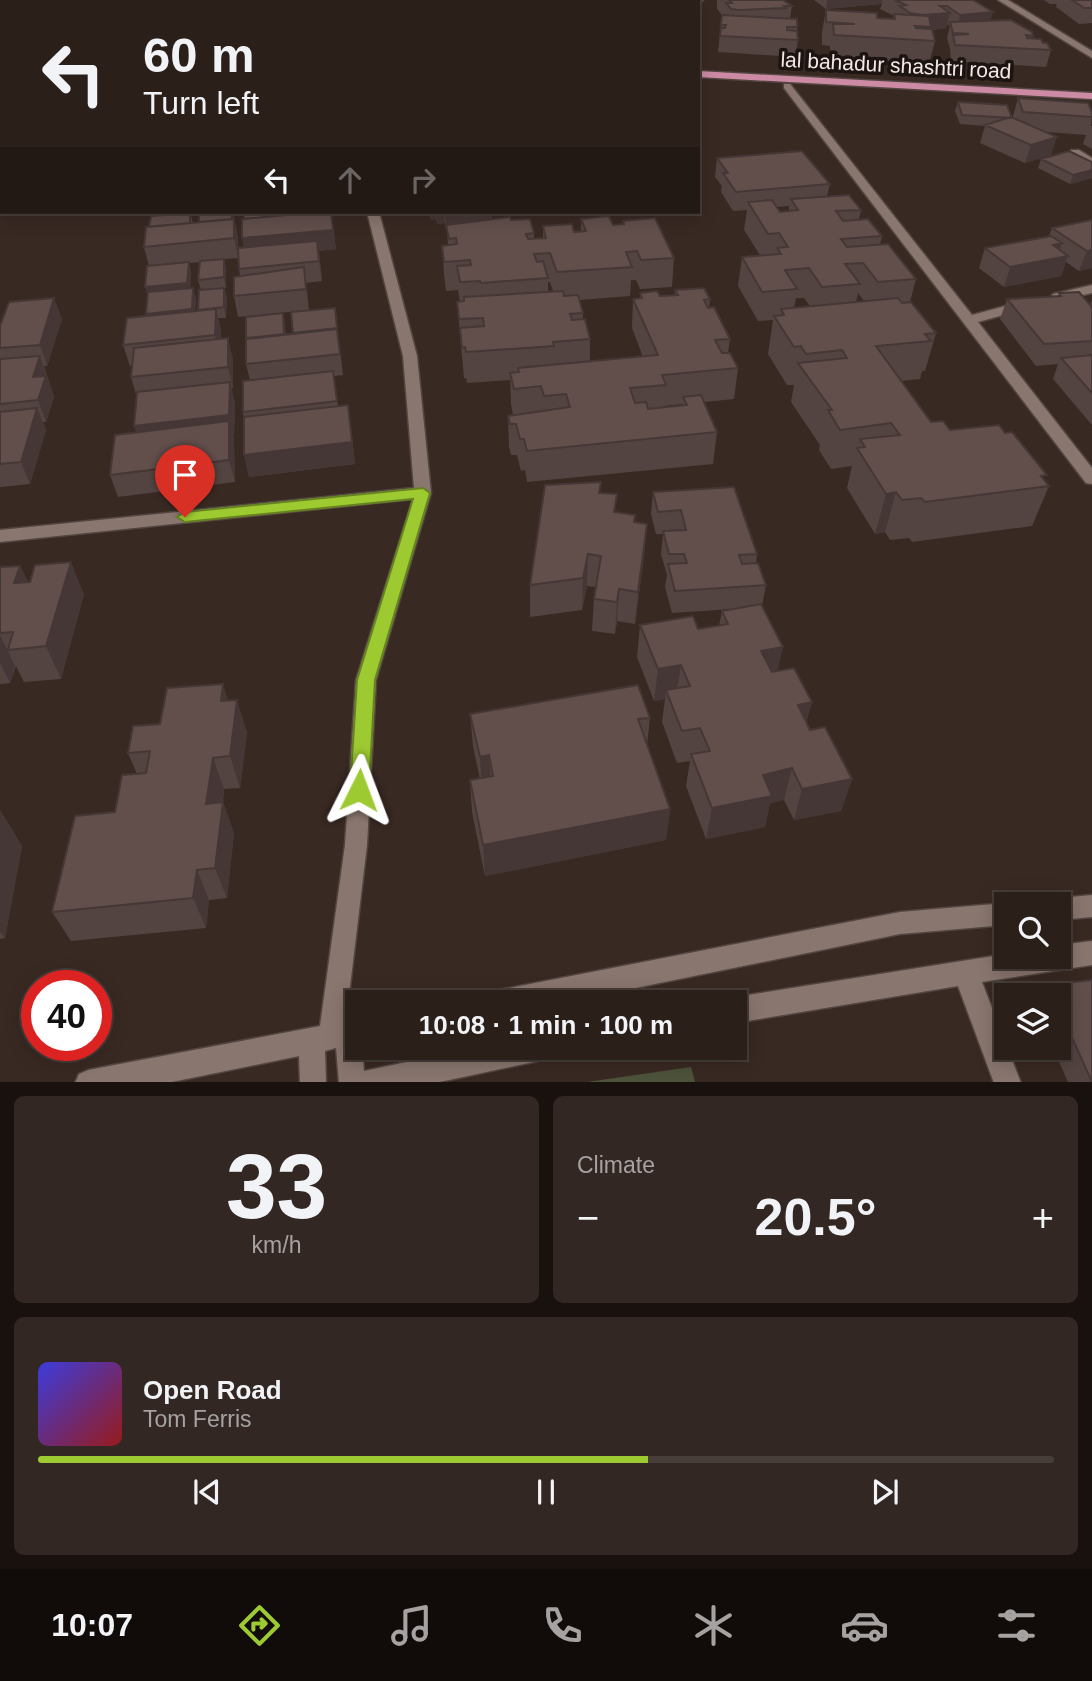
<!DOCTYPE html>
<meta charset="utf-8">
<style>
:root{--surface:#2b1f1a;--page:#332723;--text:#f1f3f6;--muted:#a6a2a2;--line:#473d39;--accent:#9dca31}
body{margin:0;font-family:Helvetica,sans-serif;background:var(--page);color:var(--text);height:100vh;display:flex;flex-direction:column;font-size:26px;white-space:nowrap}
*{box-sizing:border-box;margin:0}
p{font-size:23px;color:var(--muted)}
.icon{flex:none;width:38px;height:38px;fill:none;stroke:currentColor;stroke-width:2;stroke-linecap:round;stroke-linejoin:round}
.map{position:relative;height:1082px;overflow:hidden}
.panel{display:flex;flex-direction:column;gap:14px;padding:14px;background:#18110e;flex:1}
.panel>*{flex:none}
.top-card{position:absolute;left:0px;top:0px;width:700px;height:214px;box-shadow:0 4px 18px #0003,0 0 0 2px var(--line);background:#2b1f1a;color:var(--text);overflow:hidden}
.controls{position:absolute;left:994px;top:892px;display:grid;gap:14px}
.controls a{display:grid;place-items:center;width:77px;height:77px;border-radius:0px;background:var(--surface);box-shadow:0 4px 18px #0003,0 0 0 2px var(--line);font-size:35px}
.speed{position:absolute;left:21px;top:970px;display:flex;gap:14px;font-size:35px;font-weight:700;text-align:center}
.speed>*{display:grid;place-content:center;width:91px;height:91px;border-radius:50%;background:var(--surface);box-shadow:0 4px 18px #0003,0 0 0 2px var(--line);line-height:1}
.speed .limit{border:10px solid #d22;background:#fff;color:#111}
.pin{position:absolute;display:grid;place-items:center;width:60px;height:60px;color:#fff;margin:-72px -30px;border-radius:50% 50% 50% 0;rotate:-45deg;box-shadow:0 0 7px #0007}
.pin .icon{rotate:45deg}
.me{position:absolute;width:77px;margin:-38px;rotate:3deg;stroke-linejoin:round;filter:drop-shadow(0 0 5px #0008)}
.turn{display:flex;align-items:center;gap:24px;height:147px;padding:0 28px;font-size:32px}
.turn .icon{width:91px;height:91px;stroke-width:2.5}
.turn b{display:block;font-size:49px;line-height:60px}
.lanes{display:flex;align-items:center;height:66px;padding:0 28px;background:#0003;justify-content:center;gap:35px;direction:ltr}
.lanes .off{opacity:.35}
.big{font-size:52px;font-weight:700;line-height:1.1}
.panel .tile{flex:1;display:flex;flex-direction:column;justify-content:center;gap:10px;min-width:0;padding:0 24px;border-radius:10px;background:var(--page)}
.panel .dial{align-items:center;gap:0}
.dial b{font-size:91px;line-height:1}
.song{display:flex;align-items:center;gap:21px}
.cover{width:84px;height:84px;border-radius:10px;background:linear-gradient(135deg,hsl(240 70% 55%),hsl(0 70% 35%))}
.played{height:7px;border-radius:4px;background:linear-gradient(90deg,var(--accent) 60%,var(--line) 60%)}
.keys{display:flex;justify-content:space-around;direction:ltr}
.heat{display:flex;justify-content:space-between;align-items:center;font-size:38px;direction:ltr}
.panel .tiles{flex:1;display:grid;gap:14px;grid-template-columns:1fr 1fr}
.tile:last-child{grid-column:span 2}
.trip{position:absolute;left:345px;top:990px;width:402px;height:70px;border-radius:0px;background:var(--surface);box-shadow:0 4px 18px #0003,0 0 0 2px var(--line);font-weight:700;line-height:70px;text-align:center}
.tab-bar{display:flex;height:112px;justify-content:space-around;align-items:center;background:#110c0a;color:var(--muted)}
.tab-bar .icon{width:49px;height:49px}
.tab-bar .on{color:var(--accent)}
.tab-bar b{font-size:32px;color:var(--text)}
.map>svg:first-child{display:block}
</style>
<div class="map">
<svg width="1092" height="1083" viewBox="0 0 1092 1083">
<rect width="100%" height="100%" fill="#392923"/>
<!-- green -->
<path fill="#4d523a" d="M691 1067 695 1082H587Z"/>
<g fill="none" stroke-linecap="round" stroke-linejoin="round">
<!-- minor casing -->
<g stroke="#534540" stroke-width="3">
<path id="minor" d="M300 0H308L309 2H301Z
M686 0H703L698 3 684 2Z
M998 0H1008L1092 51V58Z
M2 53V61L0 62V54Z
M784 84H790L972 315 1024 301 1029 302V308L978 322 1092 468V484L1086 483 784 88Z
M1071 150H1079L1092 158V166L1071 154Z
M367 212H379L417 356 431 493 376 680 367 845 346 1020 357 1018V1048H362L364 1071 473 1048H551L547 1057 538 1061 435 1083H339L336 1048 325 1051 326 1083H300L299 1056 167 1083H75L79 1074 88 1070 320 1026 345 845 356 680 413 499 0 542V530L414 488 403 356Z
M1092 285V293L1058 301 1051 297 1053 294Z
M1092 895V917L1059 920V905H1049L1059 898Z
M1006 903 1011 905H1006V925L900 934 562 1003H486L490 994 499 990 900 912Z
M1092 941V965L982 982 1021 1083H994L958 986 735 1023V1003H725L735 997 1006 954V957H1059V945Z"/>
</g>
<!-- major casing -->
<g stroke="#534540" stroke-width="3">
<path id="major" d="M0 40H2V46H0Z
M698 71 1092 93V99L698 77Z"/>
</g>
<!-- minor -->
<use href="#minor" fill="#89766f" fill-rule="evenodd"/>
<!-- major -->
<use href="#major" fill="#cd8aa4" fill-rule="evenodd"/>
</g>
<!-- wall -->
<path fill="#544441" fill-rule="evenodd" d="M717 0H783L792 6 790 18 797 27 798 40 795 57 718 52 722 15 717 9Z
M814 0H973L991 21 1033 36 1032 39 1043 43 1051 50 1046 67 951 61 950 49 947 38 950 26 947 24 946 28 932 30 935 41 929 64 830 58V46L822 45V32L826 10 877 18 893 19 894 16 880 9 882 4 826 9Z
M1044 0H1092V23L1079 24 1056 7 1057 4H1050Z
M1018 98 1092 112 1091 126H1092V149L1083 144 1086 135 1047 132 1051 155 1025 163 980 143 985 126 960 124 955 111 958 102 1014 119 1013 116Z
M717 158 830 184 827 196 861 210 859 219 882 236 880 245 916 279 910 302 936 333 925 371H922L920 379 901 381 931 422 950 430 1045 481 1049 486 1032 526 912 542 909 538 890 540 885 532 875 534 847 488 852 466 831 469 819 450 820 445 791 402 794 385H787L768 354 773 320 758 321 738 286 742 257 760 255 744 230 747 210 733 211 721 192 722 186 715 177ZM789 206V211L780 212 777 207ZM858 293 864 301 856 302ZM796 298H804L810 306 794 308Z
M1041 159 1092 162V178L1070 184 1038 168Z
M157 212H197L196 214 191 215 193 223 199 222V212H233L238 239V258L224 259 226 269V288H224L227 298 226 318H218L221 330V339L233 359V388H231L235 403 234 436H233L234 443 235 482 118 497 110 475 136 432 137 398 131 377 132 366H130L123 345 147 316 149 266 144 247 149 227 158 216ZM200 262 198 280 201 290H199L198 311H195L196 298 190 288 191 273 189 263Z
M331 212 336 249 319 251 322 281 306 283 309 310 238 317 234 296 240 276 239 269 244 248V219Z
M429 212H492V220H511L534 233V239L543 238V226L574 232H581V219L613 225 623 224V221L674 258 672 287 640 289 636 280H631L630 296 580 300 583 313V319L590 339V361L643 357 632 328 633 299 640 298V293L660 296 675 295V290L710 299 709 308 730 339 728 353 738 368 734 399 704 402 717 432 713 464 527 482 525 470 521 471 517 455H511L509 447 508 416 513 415 511 404 510 380 467 383 466 378H464L457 302H460L458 290 446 291 444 274 442 246 448 245 447 230 445 223 437 224 436 219 431 220ZM548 282H550L553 291 548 292ZM683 404V406L664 407V406Z
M584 212H635L586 215Z
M1092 220V268L1079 271 1066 262 1061 276 1004 287 979 268 985 248 1049 236 1052 228Z
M1059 293 1090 305 1092 300V425L1053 379 1058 364 1036 366 1000 319 1007 299 1058 296Z
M335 308 343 375 334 376 338 406 351 427 355 464 249 477 244 455V419L243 412 250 380 246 364 283 313 286 335 293 334Z
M62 319 47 366H44L54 397 46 422H43L46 430 30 484 0 487V326Z
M653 492 757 554 756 563 766 585 762 606 778 671 812 702 806 722 810 730 852 779 841 811 794 820 784 800 770 803 765 827 706 839 686 786 690 761 677 763 662 722 665 699 654 701 637 657 640 625 698 629 719 626 722 611 732 609 672 613 665 587 667 575 661 554 663 534H656L651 514Z
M600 493 616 513 635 522 647 524 644 556 635 624 617 621 615 634 592 631 594 599 596 587 587 586 582 610 530 617V585Z
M20 566 28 582 84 594 61 679 24 682 16 666 10 683 0 684V567Z
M229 701 247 732 240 788 224 789 223 802 234 833 227 898 209 900 206 928 71 941 52 912 115 812 137 774 128 753 160 724Z
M470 714 650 718 647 745 670 809 666 840 485 876 472 812 470 780 480 779 473 746Z
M0 810 22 846 5 938 0 939Z
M1092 980V1082H1068L1053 1048H1059V996H1040L1048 985Z"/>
<!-- shaded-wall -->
<path fill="#453735" d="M0 0H7L6 2H2V12L0 13Z
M203 0H230L221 2H203Z
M436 0V2H408Z
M571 0H590V2H562Z
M827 0H882V4L826 9Z
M993 12 989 28 957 31 960 15Z
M950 13 946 28 931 30V27L922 15Z
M1057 137 1051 155 1025 163 1031 145Z
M1092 170V178L1070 184 1073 175Z
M232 212 238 239V258L234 238 232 223Z
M431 212H435L436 219 431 220Z
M436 212H444L445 223 437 224Z
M445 212H492V226H446Z
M333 230 336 249 319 251 322 281 319 261 246 258 242 238Z
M1062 243 1057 258 1068 256 1061 276 1004 287 1010 267 1053 245Z
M1092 250V268L1079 271 1087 251Z
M224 259 226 269V288L224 277Z
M189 262 191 273 190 293 148 298 145 287Z
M304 267 307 287 309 310 306 289Z
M193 288 196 298 195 319 149 324 146 314Z
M224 288 227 298 226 318 224 307Z
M54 298 62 319 47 366 40 345Z
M216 309 221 330 220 356 215 335Z
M228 338 233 359V388L228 367Z
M40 356 54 397 46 422 38 400 33 377Z
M230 382 235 403 234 436H233L234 443 235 482 229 460 141 447 134 426Z
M348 405 355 464 249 477 244 455Z
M37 408 46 430 30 484 21 462Z
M896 492 885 532 875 534 886 494Z
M647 524 644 556 635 624 638 592Z
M588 554 587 586 582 610 583 578Z
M71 562 84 594 61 679 46 646Z
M20 566 35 598 14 583Z
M619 589 617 621 615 634 617 602Z
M0 635 15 666 10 683 0 663Z
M783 647 776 679 761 651Z
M681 665 676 697 666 690 665 699 654 701 658 669Z
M223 684 233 716 221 701Z
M237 700 247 732 240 788 230 756Z
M812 702 803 734 798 705Z
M489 755 491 787 482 789 480 757Z
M213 758 224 789 218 835 206 804Z
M792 768 784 800 770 803 765 827 706 839 712 808 763 775Z
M852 779 841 811 794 820 802 789Z
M223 802 234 833 227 898 215 868Z
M670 809 666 840 485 876 483 845Z
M0 810 22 846 5 938 0 932Z
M197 870 209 900 206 928 193 898Z"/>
<!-- building -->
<path fill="#624f4c" stroke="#453735" stroke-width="2" d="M101 0H168V2H114L115 0 101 1Z
M221 0H267V2H220H221Z
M369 0H430L408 2H370Z
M517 0H547L549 2H518Z
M729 0H783L792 6H784L786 8 739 10 731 9 726 3H732Z
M895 0H973L993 12 960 15 947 6H940L950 13 922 15 910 13 900 6 906 5Z
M1072 0H1092V8H1084Z
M826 10 877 13V18L895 19 894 14 929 16 931 27 915 26 916 28 932 29 935 41 834 35 833 24H855L826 22Z
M722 15 797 19V27H787V30L797 31 798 40 720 36 721 28H725L726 25H721Z
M1011 20 1032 32 1033 36 1026 35 1027 38 1041 39 1043 43H1047L1051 50 955 45 953 35 969 34 953 33 950 22Z
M1018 98 1088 103 1092 113V117L1023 112Z
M958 102 1007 105 1012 118 962 115Z
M1011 117 1057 137 1031 145 985 125Z
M802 151 830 184 736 192 723 173H728L717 158Z
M1069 151 1092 162V170L1073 175 1041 159Z
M849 195 861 210 836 211 843 221 868 219 882 236 841 239 847 247 888 244 916 279 878 282 863 263 845 264 860 284 822 287 809 268 785 270 797 289 762 292 742 257 781 254 777 248 788 247 779 233 768 234 748 202 772 200 780 212 798 210 791 199Z
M199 212H232V219L199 222Z
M243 212H306V213L244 219Z
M321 212H331L333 230 242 238V219Z
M190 213V223L149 227 151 216Z
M609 216 613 225 624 224 623 221 655 218 674 258 641 260 637 251 626 252 632 267 557 272 550 253 534 254 537 262 543 261 548 278 481 283 480 281 460 282 457 266 471 265 470 260 444 262 442 246 457 244 456 238 449 239 446 225 510 217 511 220 530 219 534 233 526 234 528 239 546 238 543 226 572 224 574 232 586 231 581 219Z
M234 219V238L144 247 146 227Z
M1092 220V250L1087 251 1052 228Z
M1051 236 1062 243 1053 245 1068 256 1010 267 985 248Z
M317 241 319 261 239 269 238 248Z
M224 259V277L198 280 200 261Z
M189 262 187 283 145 287 147 266Z
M304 267 306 289 234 296V277Z
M193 288 192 309 146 314 148 292Z
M224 288V307L198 310 199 290Z
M704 288 710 299 704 300 708 308 714 307 730 339 715 340 722 353H730L738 368 662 375 666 385 630 388 635 403 646 402 648 409 687 405 683 397 701 395 717 432 527 451 524 439H520L516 424H510L508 416 570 407 566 394 544 396 541 386 514 389 510 373 519 372 518 368 658 355 633 299 642 298 640 293 657 291 660 296 678 295 675 290Z
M563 291 564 296 578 295 583 313 570 314 572 320 585 319 590 339 553 342 554 346 466 352 465 347 462 348 460 328 484 326 483 318 459 319 457 302 464 301V297Z
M1079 292 1092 307V341L1044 344 1007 299 1061 296 1059 293Z
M54 298 40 345 0 348V326L9 302Z
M898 298 902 303 911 302 936 333 925 334 931 341 876 346 931 422 943 421 950 430 999 425 1005 433 1012 432 1047 475 1041 476 1049 486 925 502 921 498 902 500 896 492 886 494 857 448 865 447 860 439 900 435 891 423 840 430 828 410H832L798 363 847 358 842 350 806 354 801 346 794 347 774 316 784 315 781 309Z
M335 308 337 328 293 333 291 312Z
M216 309 215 335 123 345 127 318Z
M283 313 284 334 246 338V317Z
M337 329 340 354 246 364V339Z
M228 338V367L131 377 134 348Z
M1092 355V393L1061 358Z
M40 356 33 377 46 376 38 400 0 404V359Z
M333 371 337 401 243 412V381Z
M230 382 229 415 134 426 137 392Z
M348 405 352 442 244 455V417Z
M37 408 21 462 0 464V412Z
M229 421V460L110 475 115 435Z
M601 482 599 493 617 494 614 512 635 515 634 522 647 524 638 592 619 589 617 602 594 599 601 556 588 554 583 578 530 585 545 485Z
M734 487 757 554 739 555 742 564 758 563 766 585 675 591 668 564 687 563 684 554H669L663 531 686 530 681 510 658 512 653 492Z
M71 562 46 646 8 650 13 632 0 633V567L20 566 14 583 30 582 35 565Z
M761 604 783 647 761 651 772 672 794 668 812 702 798 705 810 730 825 727 852 779 802 789 792 768 763 775 772 796 712 808 691 754 710 751 700 728 682 731 666 690 690 686 681 665 658 669 640 625 693 616 698 629 728 624 722 611Z
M223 684 221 701 237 700 230 756 213 758 206 804 223 802 215 868 197 870 193 898 52 912 75 816 115 812 122 775 146 773 150 751 128 753 133 726 160 724 167 688Z
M638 685 650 718 638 719 670 809 483 845 470 780 493 776 489 755 480 757 470 714Z
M1092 980V1082L1059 1009V996H1052L1048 985Z"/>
<!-- route -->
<path fill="#9dca31" stroke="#668320" stroke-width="2" d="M423 488 430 493 375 680 369 790 366 796 359 799 352 796 350 790 357 680 413 499 185 522 177 517 185 512Z"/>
<g text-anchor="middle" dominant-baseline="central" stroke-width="7" stroke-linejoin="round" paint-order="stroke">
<!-- far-street labels -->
<g font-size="21" fill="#f3e8e5" stroke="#1b1411">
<text transform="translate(896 65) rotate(3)">lal bahadur shashtri road</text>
</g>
</g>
</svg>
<div class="controls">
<a><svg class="icon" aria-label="search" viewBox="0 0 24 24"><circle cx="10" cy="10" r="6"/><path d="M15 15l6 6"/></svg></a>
<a><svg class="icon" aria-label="layers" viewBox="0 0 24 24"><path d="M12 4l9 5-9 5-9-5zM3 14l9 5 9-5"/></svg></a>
</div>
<div class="speed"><div class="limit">40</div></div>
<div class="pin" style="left:185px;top:517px;background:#d93025"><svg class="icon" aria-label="arrive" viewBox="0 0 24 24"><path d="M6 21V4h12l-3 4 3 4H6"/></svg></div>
<svg class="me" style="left:359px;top:790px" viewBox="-20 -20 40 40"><path d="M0-17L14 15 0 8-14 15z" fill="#9dca31" stroke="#fff" stroke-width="4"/></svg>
<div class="trip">10:08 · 1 min · 100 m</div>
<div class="top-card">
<div class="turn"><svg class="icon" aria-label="left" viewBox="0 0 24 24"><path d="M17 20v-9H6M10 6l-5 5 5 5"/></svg><div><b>60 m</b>Turn left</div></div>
<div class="lanes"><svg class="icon" aria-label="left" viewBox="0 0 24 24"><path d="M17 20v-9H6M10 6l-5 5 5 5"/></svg><svg class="icon off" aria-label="ahead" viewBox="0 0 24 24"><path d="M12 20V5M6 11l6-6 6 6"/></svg><svg class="icon off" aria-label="right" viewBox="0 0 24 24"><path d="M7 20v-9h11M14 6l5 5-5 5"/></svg></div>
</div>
</div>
<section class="panel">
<div class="tiles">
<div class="tile dial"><b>33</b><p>km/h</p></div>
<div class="tile"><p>Climate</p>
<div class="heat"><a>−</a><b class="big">20.5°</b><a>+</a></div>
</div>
<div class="tile">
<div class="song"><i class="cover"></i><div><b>Open Road</b><p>Tom Ferris</p></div></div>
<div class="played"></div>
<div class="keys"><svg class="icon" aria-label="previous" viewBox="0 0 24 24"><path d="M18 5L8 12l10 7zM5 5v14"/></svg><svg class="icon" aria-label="pause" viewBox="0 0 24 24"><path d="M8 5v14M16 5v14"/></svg><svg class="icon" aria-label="next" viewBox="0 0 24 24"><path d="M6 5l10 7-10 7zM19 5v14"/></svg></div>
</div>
</div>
</section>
<nav class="tab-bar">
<b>10:07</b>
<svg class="icon on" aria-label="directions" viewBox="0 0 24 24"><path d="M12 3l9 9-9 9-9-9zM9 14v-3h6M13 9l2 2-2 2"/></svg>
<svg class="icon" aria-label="music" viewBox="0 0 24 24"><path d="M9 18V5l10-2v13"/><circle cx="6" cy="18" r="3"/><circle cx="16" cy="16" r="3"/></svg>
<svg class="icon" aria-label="phone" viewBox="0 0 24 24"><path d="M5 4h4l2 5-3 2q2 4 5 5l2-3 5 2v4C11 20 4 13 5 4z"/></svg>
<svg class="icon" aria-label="climate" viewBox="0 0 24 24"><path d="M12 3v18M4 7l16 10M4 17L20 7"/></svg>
<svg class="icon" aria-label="car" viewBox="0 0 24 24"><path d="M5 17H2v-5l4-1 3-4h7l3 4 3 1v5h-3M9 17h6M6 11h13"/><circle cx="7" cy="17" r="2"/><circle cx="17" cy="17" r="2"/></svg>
<svg class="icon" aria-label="filters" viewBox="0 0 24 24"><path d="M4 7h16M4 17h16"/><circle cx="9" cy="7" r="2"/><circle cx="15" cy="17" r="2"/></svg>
</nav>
